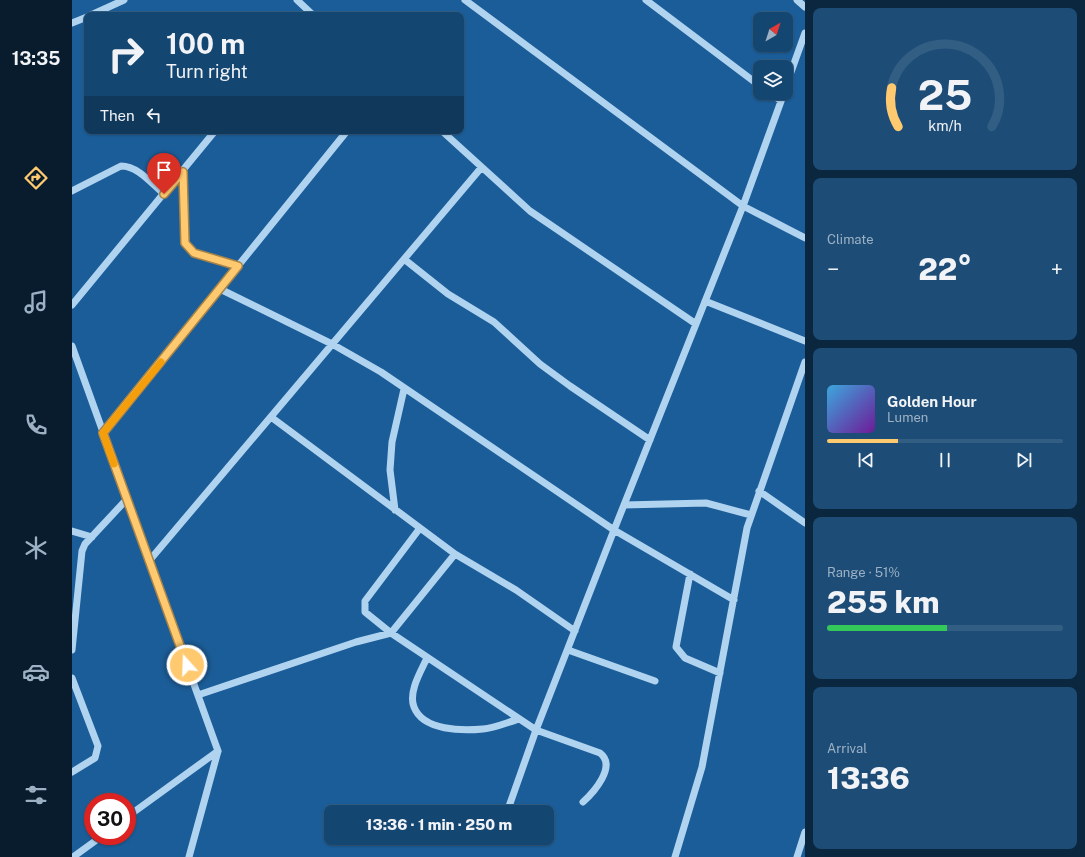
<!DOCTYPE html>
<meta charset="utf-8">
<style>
:root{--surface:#144672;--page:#1d4d77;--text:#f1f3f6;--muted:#9db1c4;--line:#335e84;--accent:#ffc96f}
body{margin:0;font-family:"Public Sans",sans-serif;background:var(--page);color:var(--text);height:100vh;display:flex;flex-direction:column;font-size:15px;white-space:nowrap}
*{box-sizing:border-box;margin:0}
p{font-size:13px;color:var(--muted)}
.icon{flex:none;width:22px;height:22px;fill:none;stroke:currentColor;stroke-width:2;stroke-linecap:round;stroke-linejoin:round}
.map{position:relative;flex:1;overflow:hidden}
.drawer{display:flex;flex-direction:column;gap:8px;padding:8px;background:#0b263f;width:280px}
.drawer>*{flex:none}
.top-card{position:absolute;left:12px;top:12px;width:380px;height:122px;border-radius:8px;box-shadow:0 1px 3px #0004,0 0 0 1px var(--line);background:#144672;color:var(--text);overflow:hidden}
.needle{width:26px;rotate:39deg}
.controls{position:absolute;left:681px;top:12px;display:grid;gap:8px}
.controls a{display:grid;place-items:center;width:40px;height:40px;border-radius:8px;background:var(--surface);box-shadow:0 1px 3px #0004,0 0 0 1px var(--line);font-size:20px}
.speed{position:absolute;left:12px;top:793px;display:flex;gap:8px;font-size:20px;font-weight:700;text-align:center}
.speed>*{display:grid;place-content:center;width:52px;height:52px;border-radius:50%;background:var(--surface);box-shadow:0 1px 3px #0004,0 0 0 1px var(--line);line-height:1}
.speed .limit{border:6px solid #d22;background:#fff;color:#111}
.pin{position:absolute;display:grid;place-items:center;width:34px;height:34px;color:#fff;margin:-41px -17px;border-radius:50% 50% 50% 0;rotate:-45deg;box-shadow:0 0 4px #0007}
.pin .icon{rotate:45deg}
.me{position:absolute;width:44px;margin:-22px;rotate:340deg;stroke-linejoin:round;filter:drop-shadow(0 0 3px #0008)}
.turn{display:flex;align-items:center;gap:14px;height:84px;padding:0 16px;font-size:18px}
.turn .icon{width:52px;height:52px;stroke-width:2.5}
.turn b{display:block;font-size:28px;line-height:34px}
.then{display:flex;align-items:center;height:38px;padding:0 16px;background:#0003;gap:8px;font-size:15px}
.big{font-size:30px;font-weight:800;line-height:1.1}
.drawer .tile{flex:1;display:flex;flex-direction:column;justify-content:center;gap:6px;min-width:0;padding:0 14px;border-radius:8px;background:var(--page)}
.drawer .dial{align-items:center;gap:0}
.dial svg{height:104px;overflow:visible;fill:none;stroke:var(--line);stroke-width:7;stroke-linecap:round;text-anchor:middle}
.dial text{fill:var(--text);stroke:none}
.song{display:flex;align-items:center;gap:12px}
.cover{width:48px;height:48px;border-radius:6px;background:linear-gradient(135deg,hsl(200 70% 55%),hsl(280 70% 35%))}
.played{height:4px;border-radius:2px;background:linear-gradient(90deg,var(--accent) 30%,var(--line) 30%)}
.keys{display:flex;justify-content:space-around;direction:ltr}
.heat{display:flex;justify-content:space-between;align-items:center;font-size:22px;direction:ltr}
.charge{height:6px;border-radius:3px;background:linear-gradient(90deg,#34c759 51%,var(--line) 0)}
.trip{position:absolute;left:252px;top:805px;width:230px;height:40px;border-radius:8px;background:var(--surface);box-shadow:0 1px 3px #0004,0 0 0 1px var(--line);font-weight:800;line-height:40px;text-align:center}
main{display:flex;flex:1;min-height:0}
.menu{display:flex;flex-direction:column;width:72px;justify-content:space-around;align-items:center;background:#081c2e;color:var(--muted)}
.menu .icon{width:28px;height:28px}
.menu .current{color:var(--accent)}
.menu b{font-size:18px;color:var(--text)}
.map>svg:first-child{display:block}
</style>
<main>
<nav class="menu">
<b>13:35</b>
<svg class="icon current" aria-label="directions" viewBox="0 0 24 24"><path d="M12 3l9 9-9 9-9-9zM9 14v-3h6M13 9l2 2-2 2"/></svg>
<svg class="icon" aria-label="music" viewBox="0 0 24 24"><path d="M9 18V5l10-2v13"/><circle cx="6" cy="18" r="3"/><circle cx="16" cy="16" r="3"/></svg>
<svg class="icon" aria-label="phone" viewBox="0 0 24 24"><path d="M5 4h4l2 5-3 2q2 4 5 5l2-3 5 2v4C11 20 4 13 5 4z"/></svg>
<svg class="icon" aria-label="climate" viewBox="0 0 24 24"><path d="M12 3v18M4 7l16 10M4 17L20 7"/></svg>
<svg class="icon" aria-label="car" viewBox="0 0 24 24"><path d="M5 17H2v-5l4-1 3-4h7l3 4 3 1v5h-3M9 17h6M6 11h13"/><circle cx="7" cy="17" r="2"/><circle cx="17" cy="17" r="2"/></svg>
<svg class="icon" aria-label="filters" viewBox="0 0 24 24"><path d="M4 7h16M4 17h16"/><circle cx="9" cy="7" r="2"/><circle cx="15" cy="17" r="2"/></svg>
</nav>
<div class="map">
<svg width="733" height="857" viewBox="0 0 733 857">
<rect width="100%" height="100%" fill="#1b5d98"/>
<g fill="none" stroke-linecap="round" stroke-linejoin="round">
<!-- minor -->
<path stroke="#b0d3f0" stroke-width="7" d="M225 0 241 15
M393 0 671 206 733 238
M574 0 688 86
M725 0 733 7
M19 15 52 0
M0 23 15 17
M714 86 733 33
M698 93 709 101
M370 131 458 211 624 324
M111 172 113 243 122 253 166 266
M0 191 49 166C66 166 80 184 92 194
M332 259 376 294 422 322 468 364 498 386 578 440
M148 289 260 344 309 372 542 530 662 600
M633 301 733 341
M0 305 143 131
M0 346 146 751 117 857
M199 417 383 554 444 590 503 631
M31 433 275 131
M687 491 733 523
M552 505 634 503 679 515
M323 510 318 470 320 442 332 389
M348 528 293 601V612L319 633 464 730 528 753C545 766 522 792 511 802
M0 531 20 537
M77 561 409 168
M618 574 604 647 613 658 648 673
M0 650 10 551 13 544 55 499
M496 650 583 681
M355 658C349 671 336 692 342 707 351 731 391 731 411 729 423 728 436 722 447 719
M0 678 26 746 23 758 0 772
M126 695 284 642 319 633 383 554
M435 812 464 730 542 530 671 206 712 93
M55 817 146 751
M1 857 30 836
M603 857 630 767 675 528 733 362
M725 857 733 832"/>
</g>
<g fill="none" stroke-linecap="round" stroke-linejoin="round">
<!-- route casing -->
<g stroke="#a68348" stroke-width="10">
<path id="route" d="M92 194 111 172 113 243 122 253 166 266 31 433 115 665"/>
</g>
<!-- route -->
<use href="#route" stroke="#ffc96f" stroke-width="7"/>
<!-- slow -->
<path stroke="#f59e0b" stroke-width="7" d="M42 464 31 433 89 362"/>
</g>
</svg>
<div class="controls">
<a><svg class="needle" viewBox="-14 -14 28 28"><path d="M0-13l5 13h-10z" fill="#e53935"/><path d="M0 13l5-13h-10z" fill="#9db1c4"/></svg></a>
<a><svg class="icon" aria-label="layers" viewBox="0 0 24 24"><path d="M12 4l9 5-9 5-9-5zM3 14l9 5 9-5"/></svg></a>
</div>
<div class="speed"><div class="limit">30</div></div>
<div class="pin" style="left:92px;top:194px;background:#d93025"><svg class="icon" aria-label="arrive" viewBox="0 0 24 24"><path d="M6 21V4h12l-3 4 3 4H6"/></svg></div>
<svg class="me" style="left:115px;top:665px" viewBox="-20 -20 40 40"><circle r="17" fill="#ffc96f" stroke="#fff" stroke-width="3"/><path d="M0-11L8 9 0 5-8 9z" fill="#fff"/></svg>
<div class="trip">13:36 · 1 min · 250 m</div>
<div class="top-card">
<div class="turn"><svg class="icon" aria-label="right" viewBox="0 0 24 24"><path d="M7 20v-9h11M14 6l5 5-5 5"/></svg><div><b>100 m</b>Turn right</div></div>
<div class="then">Then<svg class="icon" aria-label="left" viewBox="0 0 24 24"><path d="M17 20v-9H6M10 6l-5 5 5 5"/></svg></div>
</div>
</div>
<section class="drawer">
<div class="tile dial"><svg viewBox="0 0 100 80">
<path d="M14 69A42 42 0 1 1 86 69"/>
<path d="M14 69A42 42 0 0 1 9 39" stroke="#ffc96f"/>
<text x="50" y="56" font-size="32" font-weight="700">25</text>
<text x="50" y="72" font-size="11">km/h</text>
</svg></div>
<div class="tile"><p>Climate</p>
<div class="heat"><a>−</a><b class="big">22°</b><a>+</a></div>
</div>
<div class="tile">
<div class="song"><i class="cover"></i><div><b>Golden Hour</b><p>Lumen</p></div></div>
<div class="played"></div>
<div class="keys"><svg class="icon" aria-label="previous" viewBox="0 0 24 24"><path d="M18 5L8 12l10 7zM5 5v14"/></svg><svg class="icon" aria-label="pause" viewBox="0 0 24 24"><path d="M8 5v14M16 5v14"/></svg><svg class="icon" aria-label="next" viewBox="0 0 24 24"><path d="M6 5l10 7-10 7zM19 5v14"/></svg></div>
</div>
<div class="tile"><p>Range · 51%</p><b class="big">255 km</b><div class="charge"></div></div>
<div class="tile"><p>Arrival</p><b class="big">13:36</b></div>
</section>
</main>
